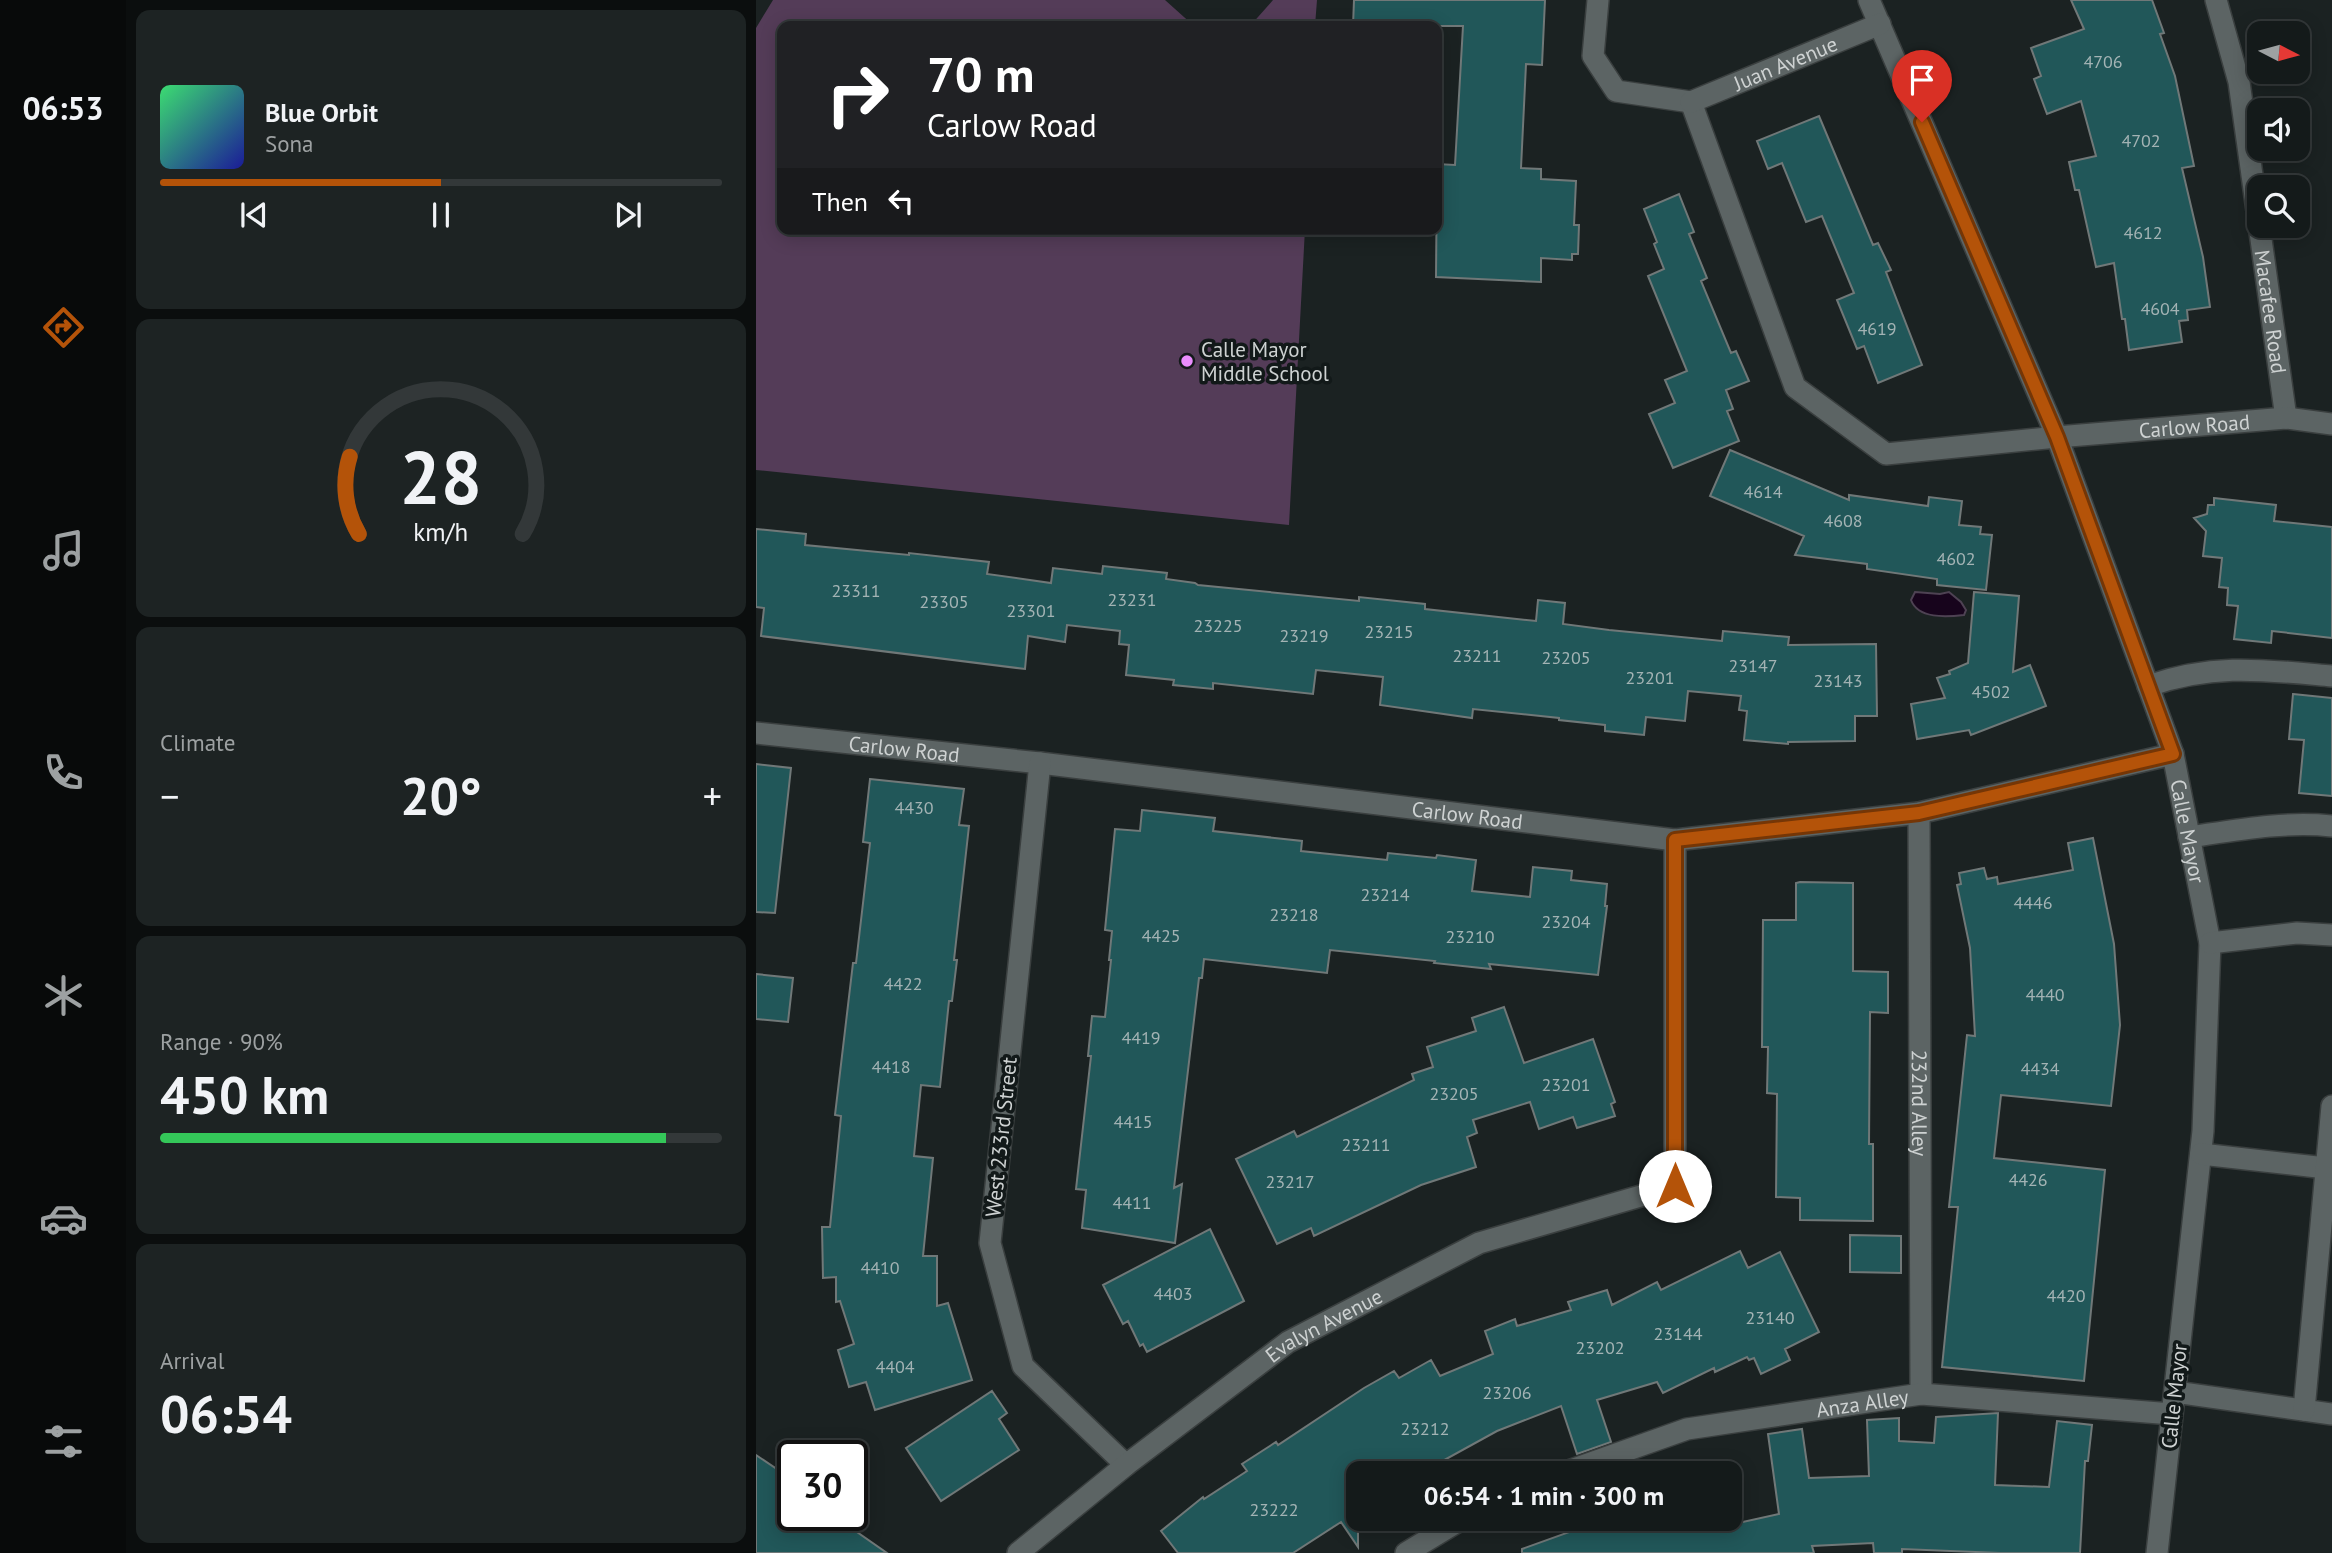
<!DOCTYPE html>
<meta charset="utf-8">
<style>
:root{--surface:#141a1a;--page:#1d2323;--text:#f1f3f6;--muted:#9da1a2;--line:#333839;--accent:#b45309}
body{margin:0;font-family:"PT Sans",sans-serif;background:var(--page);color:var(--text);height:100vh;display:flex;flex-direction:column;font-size:26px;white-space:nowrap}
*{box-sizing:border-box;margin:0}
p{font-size:23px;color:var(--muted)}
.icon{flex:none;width:38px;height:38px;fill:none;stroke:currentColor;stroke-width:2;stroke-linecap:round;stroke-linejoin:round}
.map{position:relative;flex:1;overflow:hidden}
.side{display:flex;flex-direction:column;gap:10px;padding:10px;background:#0b0e0e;width:630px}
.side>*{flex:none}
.guide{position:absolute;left:21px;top:21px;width:665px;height:214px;border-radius:14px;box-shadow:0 4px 18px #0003,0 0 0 2px var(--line);background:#202124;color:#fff;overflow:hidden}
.needle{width:46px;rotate:96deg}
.tools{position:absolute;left:1491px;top:21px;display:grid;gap:14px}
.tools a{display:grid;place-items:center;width:63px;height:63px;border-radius:14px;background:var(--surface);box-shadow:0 4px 18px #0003,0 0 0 2px var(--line);font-size:35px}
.speed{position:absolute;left:21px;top:1440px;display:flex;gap:14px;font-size:35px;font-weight:700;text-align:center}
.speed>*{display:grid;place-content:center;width:91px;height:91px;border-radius:50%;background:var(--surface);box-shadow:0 4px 18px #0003,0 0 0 2px var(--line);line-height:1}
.speed .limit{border:4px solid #111;border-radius:10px;background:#fff;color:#111}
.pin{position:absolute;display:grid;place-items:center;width:60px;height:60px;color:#fff;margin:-72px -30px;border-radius:50% 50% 50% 0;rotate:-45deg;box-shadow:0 0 7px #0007}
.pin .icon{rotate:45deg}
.me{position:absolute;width:77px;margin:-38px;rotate:0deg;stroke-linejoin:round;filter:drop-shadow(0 0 5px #0008)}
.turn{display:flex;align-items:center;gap:24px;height:147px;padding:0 35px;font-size:32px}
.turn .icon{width:91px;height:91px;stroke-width:2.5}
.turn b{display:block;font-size:49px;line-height:60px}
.then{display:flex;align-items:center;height:66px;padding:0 35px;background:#0003;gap:14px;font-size:26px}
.big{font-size:52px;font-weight:800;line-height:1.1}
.side .tile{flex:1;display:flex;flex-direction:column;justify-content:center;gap:10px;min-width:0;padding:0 24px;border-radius:14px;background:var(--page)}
.side .dial{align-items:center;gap:0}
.dial svg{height:182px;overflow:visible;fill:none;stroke:var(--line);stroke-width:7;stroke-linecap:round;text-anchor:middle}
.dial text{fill:var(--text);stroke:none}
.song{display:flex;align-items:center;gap:21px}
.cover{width:84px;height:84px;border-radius:10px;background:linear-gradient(135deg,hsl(140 70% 55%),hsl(240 70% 35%))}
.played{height:7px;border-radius:4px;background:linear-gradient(90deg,var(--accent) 50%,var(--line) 50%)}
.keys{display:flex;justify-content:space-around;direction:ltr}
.heat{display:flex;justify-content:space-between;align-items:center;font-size:38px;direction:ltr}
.charge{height:10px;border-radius:5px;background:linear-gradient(90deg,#34c759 90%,var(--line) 0)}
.trip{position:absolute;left:590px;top:1461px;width:396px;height:70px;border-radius:14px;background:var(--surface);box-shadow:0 4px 18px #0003,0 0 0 2px var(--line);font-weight:800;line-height:70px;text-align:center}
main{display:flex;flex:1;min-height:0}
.dock{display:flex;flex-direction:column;width:126px;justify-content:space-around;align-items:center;background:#080a0a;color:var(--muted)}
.dock .icon{width:49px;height:49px}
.dock .active{color:var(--accent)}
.dock b{font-size:32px;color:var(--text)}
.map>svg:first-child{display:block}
</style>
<main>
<nav class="dock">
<b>06:53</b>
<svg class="icon active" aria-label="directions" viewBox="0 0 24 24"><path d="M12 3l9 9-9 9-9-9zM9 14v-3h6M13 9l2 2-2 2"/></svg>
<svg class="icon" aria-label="music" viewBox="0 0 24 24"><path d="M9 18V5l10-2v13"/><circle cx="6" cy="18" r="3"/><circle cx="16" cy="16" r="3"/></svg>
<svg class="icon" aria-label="phone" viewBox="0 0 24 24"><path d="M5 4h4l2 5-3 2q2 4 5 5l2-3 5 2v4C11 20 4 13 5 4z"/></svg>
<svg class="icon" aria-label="climate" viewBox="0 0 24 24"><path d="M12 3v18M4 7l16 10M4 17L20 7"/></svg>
<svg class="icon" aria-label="car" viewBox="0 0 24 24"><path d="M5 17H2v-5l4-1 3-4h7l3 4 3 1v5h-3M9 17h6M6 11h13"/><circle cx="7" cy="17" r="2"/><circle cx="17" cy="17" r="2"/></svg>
<svg class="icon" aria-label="filters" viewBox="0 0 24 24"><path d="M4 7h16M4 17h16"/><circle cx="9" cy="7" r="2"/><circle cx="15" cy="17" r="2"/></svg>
</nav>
<section class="side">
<div class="tile">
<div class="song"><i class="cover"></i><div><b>Blue Orbit</b><p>Sona</p></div></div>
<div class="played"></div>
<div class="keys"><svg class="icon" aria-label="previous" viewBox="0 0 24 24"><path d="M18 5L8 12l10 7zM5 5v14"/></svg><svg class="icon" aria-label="pause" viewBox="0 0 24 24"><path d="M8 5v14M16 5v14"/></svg><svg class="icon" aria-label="next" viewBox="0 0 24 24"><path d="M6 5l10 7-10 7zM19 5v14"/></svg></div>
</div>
<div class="tile dial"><svg viewBox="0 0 100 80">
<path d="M14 69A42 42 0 1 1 86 69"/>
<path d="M14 69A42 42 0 0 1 10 35" stroke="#b45309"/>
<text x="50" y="56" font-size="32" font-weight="700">28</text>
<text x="50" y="72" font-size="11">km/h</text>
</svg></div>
<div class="tile"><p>Climate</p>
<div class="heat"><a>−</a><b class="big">20°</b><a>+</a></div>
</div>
<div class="tile"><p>Range · 90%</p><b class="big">450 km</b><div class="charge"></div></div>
<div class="tile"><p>Arrival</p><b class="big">06:54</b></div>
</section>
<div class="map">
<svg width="1576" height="1553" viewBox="0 0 1576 1553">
<rect width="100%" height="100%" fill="#1b2222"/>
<!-- green -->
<path fill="#543c58" d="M17 0H409L438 26H26V229H549L533 525 0 470V28Z
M517 0H561L559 26H494Z"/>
<!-- water -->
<path fill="#17041c" stroke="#4e4253" stroke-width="2" d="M1159 592 1184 594 1193 592 1205 602 1210 610 1208 615C1190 617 1162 619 1155 600Z"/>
<!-- building -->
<path fill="#215759" stroke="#707878" stroke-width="2" d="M598 0H789L786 65 770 64 765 168 785 169V179L820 181 818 225H823L822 254H816V260L785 258V282L680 277 681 164 699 165 707 26H597Z
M1315 0H1396L1408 33 1404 34 1419 76 1438 166 1426 168 1447 257 1454 307 1431 310 1432 320 1423 321 1426 342 1373 350 1369 319H1366L1358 263 1340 267 1323 190H1319L1313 162 1340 156 1325 101 1291 114 1278 79 1285 76 1275 48 1328 29Z
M1063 116 1117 245 1122 243 1135 270 1130 272 1166 365 1122 383 1108 346 1101 349 1081 300 1098 293 1066 216 1050 222 1026 163 1012 169 1001 141Z
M923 194 938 232 933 234 951 278 945 281 975 353 980 351 993 381 970 390 977 409 971 411 983 441 917 468 893 414 919 403 909 380 931 371 892 276 908 269 898 244 901 242 888 209Z
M974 450 1093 500V495L1172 506 1173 497 1206 501 1203 525 1225 527 1224 534 1236 535 1230 590 1181 585V579L1111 569V564L1039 555 1048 536 954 496Z
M1458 498 1520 505 1518 521 1576 527V638L1516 631 1515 643 1478 639 1482 606 1471 605 1472 588 1463 587 1466 558 1447 556 1450 531 1438 518 1451 514 1452 505H1458Z
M0 529 50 534 49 545 153 555V553L233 562 231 574 295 583 297 568 346 574 347 566 411 573 410 579 439 583 442 585 603 601V597L669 604V609L780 621 782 600 809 603 807 624 853 630 966 641 967 631 1033 637 1032 645 1120 644 1121 716H1099V741L1032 742V744L988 740 991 711 983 710 985 696 932 691 929 721 890 717 888 735 849 731V725L803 720V718L717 709 716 718 624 705 627 677 560 670 557 694 457 683V689L417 685 418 680 370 675 373 645 363 644 364 631 311 625 309 642 272 636 269 669 5 636 8 608 0 607Z
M1218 592 1263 596 1257 672 1274 665 1290 706 1215 735 1213 730 1161 739 1155 704 1189 698 1181 678 1194 674 1193 671 1212 663Z
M1537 694 1576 698V796L1543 793 1548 740 1533 739Z
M0 764 35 768 19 913 0 912Z
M114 779 208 789 203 825 213 826 198 960H201L196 1001H193L184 1087 165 1085 158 1156 177 1158 167 1256H181V1306L192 1303 216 1380 119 1410 110 1382 93 1387 82 1350 98 1344 84 1301 80 1302V1277L67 1278 66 1227H74L85 1116 79 1115 97 963H100L114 843 107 842Z
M386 810 459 818 457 831 546 841 545 851 631 860 632 853 680 858 681 855 720 860 716 891 774 897 777 867 816 871 815 880 851 884 849 906H851L842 975 733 964 735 969 678 963 679 961 574 950 571 973 448 959 446 978H443L418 1188 426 1184 419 1243 326 1228 330 1190 320 1189 335 1056H332L336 1016 349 1017 355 960H353L356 931 349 930 359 829 384 831Z
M1337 838 1358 944 1364 1025 1355 1106 1245 1095 1238 1158 1349 1170 1328 1381 1186 1367 1202 1207H1193L1211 1035 1219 1036 1214 948 1201 885 1205 884 1203 873 1228 868 1231 879 1241 877 1242 884 1317 870 1312 843Z
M1044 882 1097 883V971L1132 972V1013L1114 1012 1113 1144H1117V1221L1044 1220V1198L1020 1197 1021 1094 1011 1093 1012 1047H1006L1007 920H1040V883Z
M0 974 37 978 32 1022 0 1019Z
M748 1007 768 1063 837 1039 859 1102 855 1104 859 1116 821 1128 817 1117 783 1129 774 1102 717 1120 721 1133 711 1137 720 1167 665 1185 558 1236 555 1228 521 1244 480 1159 538 1131 541 1137 658 1080 656 1074 677 1067 671 1047 720 1031 716 1018Z
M454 1229 488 1301 391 1352 387 1344 384 1346 372 1321 367 1324 347 1285Z
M1094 1235 1145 1236V1273L1094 1272Z
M984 1251 992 1268 1024 1252 1063 1332 1029 1349 1034 1360 1005 1374 998 1358 993 1360 991 1357 959 1372 958 1368 907 1393 901 1382 841 1400 855 1442 821 1454 805 1406 741 1431 663 1474H602V1547L585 1522 537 1553H422L405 1531 447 1497 448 1499 491 1471 486 1464 520 1442 522 1445 608 1388 638 1371 643 1378 675 1360 684 1376 737 1354 729 1331 759 1319 761 1326 815 1310 812 1302 851 1290 856 1305 901 1282 905 1290Z
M236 1391 251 1413 243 1419 263 1450 185 1501 150 1448Z
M1242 1413 1239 1485 1293 1487 1301 1421 1336 1425 1332 1461H1329L1324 1553H1244L1146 1549V1553H1118L1117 1543 1056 1546 1058 1553H766V1549L833 1525 831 1519H962L964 1527 1023 1514 1012 1434 1046 1429 1053 1478 1113 1476 1111 1420 1143 1418V1441L1178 1443 1180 1417Z
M0 1455 37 1480V1516H78L131 1553H0Z
M889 1465 892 1474H845L863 1467 865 1473Z"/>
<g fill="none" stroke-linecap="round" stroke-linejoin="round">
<!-- minor casing -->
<g stroke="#3a3f3f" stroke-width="24">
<g id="minor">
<path d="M842 0 837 56 860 91 935 102"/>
<path id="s1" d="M1113 0 1301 437 1417 754 1454 943 1447 1131 1401 1553"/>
<path id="s2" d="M1460 0 1483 82 1530 418"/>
<path id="s3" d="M935 102 1039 387 1130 454 1301 437 1530 418 1576 424"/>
<path id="s4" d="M935 102 1124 24"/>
<path d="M1392 686C1458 663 1508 670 1576 676"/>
<path id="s5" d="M0 733 284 763 919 840 1163 813 1417 754"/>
<path d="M284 763 234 1243 267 1366 370 1465"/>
<path id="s6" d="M1163 813 1165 1394"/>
<path d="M1433 837C1481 830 1528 821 1576 826"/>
<path d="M1454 943 1541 933 1576 935"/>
<path d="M1445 1154 1570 1168"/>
<path d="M1419 1392 1576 1414"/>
<path d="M1548 1410 1576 1106"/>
<path id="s7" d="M804 1474 931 1429 1165 1394 1416 1414"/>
<path id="s8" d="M262 1553 370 1465 532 1342 723 1243 919 1186V840"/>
<path d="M650 1553 706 1519"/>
</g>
</g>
<!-- minor -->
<use href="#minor" stroke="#5c6464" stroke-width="21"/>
</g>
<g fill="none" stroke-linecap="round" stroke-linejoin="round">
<!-- route casing -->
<g stroke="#753606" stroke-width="18">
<path id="route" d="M919 1186V840L1163 813 1417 754 1301 437 1166 122"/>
</g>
<!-- route -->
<use href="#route" stroke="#b45309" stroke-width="12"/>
</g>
<!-- markers -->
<circle fill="#ea8dfd" stroke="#121919" stroke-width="2.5" cx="431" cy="361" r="7"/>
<g text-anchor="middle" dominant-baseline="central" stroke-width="7" stroke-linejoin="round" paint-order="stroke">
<!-- number labels -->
<g font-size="18" fill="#a3b3b4">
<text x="1347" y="61">4706</text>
<text x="1385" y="140">4702</text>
<text x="1387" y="232">4612</text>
<text x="1404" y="308">4604</text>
<text x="1121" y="328">4619</text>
<text x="1007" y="491">4614</text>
<text x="1087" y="520">4608</text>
<text x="1200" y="558">4602</text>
<text x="100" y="590">23311</text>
<text x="376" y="599">23231</text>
<text x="188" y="601">23305</text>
<text x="275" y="610">23301</text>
<text x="462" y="625">23225</text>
<text x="633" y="631">23215</text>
<text x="548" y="635">23219</text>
<text x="721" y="655">23211</text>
<text x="810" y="657">23205</text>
<text x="997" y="665">23147</text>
<text x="894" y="677">23201</text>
<text x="1082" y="680">23143</text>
<text x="1235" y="691">4502</text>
<text x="158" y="807">4430</text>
<text x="629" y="894">23214</text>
<text x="1277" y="902">4446</text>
<text x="538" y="914">23218</text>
<text x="810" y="921">23204</text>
<text x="405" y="935">4425</text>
<text x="714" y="936">23210</text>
<text x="147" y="983">4422</text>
<text x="1289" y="994">4440</text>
<text x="385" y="1037">4419</text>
<text x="135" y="1066">4418</text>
<text x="1284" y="1068">4434</text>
<text x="810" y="1084">23201</text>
<text x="698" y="1093">23205</text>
<text x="377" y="1121">4415</text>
<text x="610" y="1144">23211</text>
<text x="1272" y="1179">4426</text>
<text x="534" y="1181">23217</text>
<text x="376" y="1202">4411</text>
<text x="124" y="1267">4410</text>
<text x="417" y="1293">4403</text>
<text x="1310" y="1295">4420</text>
<text x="1014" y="1317">23140</text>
<text x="922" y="1333">23144</text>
<text x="844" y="1347">23202</text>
<text x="139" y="1366">4404</text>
<text x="751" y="1392">23206</text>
<text x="669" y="1428">23212</text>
<text x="518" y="1509">23222</text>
</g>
<!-- street labels -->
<g font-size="21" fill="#ced2d2" stroke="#121919">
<text stroke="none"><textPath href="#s4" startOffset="102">Juan Avenue</textPath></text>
<text stroke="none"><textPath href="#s2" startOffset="317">Macafee Road</textPath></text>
<text stroke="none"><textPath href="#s3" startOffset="726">Carlow Road</textPath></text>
<text stroke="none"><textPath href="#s5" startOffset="149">Carlow Road</textPath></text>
<text stroke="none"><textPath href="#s5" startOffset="716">Carlow Road</textPath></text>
<text stroke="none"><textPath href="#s1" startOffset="892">Calle Mayor</textPath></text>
<text stroke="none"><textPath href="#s6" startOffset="290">232nd Alley</textPath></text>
<text transform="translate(245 1137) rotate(-84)">West 233rd Street</text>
<text stroke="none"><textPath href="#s8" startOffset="382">Evalyn Avenue</textPath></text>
<text transform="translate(1418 1396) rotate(-84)">Calle Mayor</text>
<text stroke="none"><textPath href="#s7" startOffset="312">Anza Alley</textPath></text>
</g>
<!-- poi labels -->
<g font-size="21" fill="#ced2d2" stroke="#121919" text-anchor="start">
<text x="445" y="349">Calle Mayor<tspan x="445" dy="24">Middle School</tspan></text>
</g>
</g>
</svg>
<div class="tools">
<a><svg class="needle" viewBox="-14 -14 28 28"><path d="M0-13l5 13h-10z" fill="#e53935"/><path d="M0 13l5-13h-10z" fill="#9da1a2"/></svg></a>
<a><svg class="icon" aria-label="sound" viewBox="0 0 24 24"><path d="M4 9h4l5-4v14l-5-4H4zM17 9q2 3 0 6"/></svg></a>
<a><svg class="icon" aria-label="search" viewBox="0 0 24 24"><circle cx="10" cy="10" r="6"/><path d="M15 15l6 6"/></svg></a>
</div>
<div class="speed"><div class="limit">30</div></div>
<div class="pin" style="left:1166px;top:122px;background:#d93025"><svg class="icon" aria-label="arrive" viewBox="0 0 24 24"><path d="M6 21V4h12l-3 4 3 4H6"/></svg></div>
<svg class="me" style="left:919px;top:1186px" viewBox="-20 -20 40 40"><circle r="19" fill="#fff"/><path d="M0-13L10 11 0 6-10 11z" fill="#b45309"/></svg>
<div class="trip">06:54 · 1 min · 300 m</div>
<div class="guide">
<div class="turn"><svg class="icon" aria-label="right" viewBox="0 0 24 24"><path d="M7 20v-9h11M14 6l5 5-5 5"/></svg><div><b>70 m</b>Carlow Road</div></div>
<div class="then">Then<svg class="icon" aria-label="left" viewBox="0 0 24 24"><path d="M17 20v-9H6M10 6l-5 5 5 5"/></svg></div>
</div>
</div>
</main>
